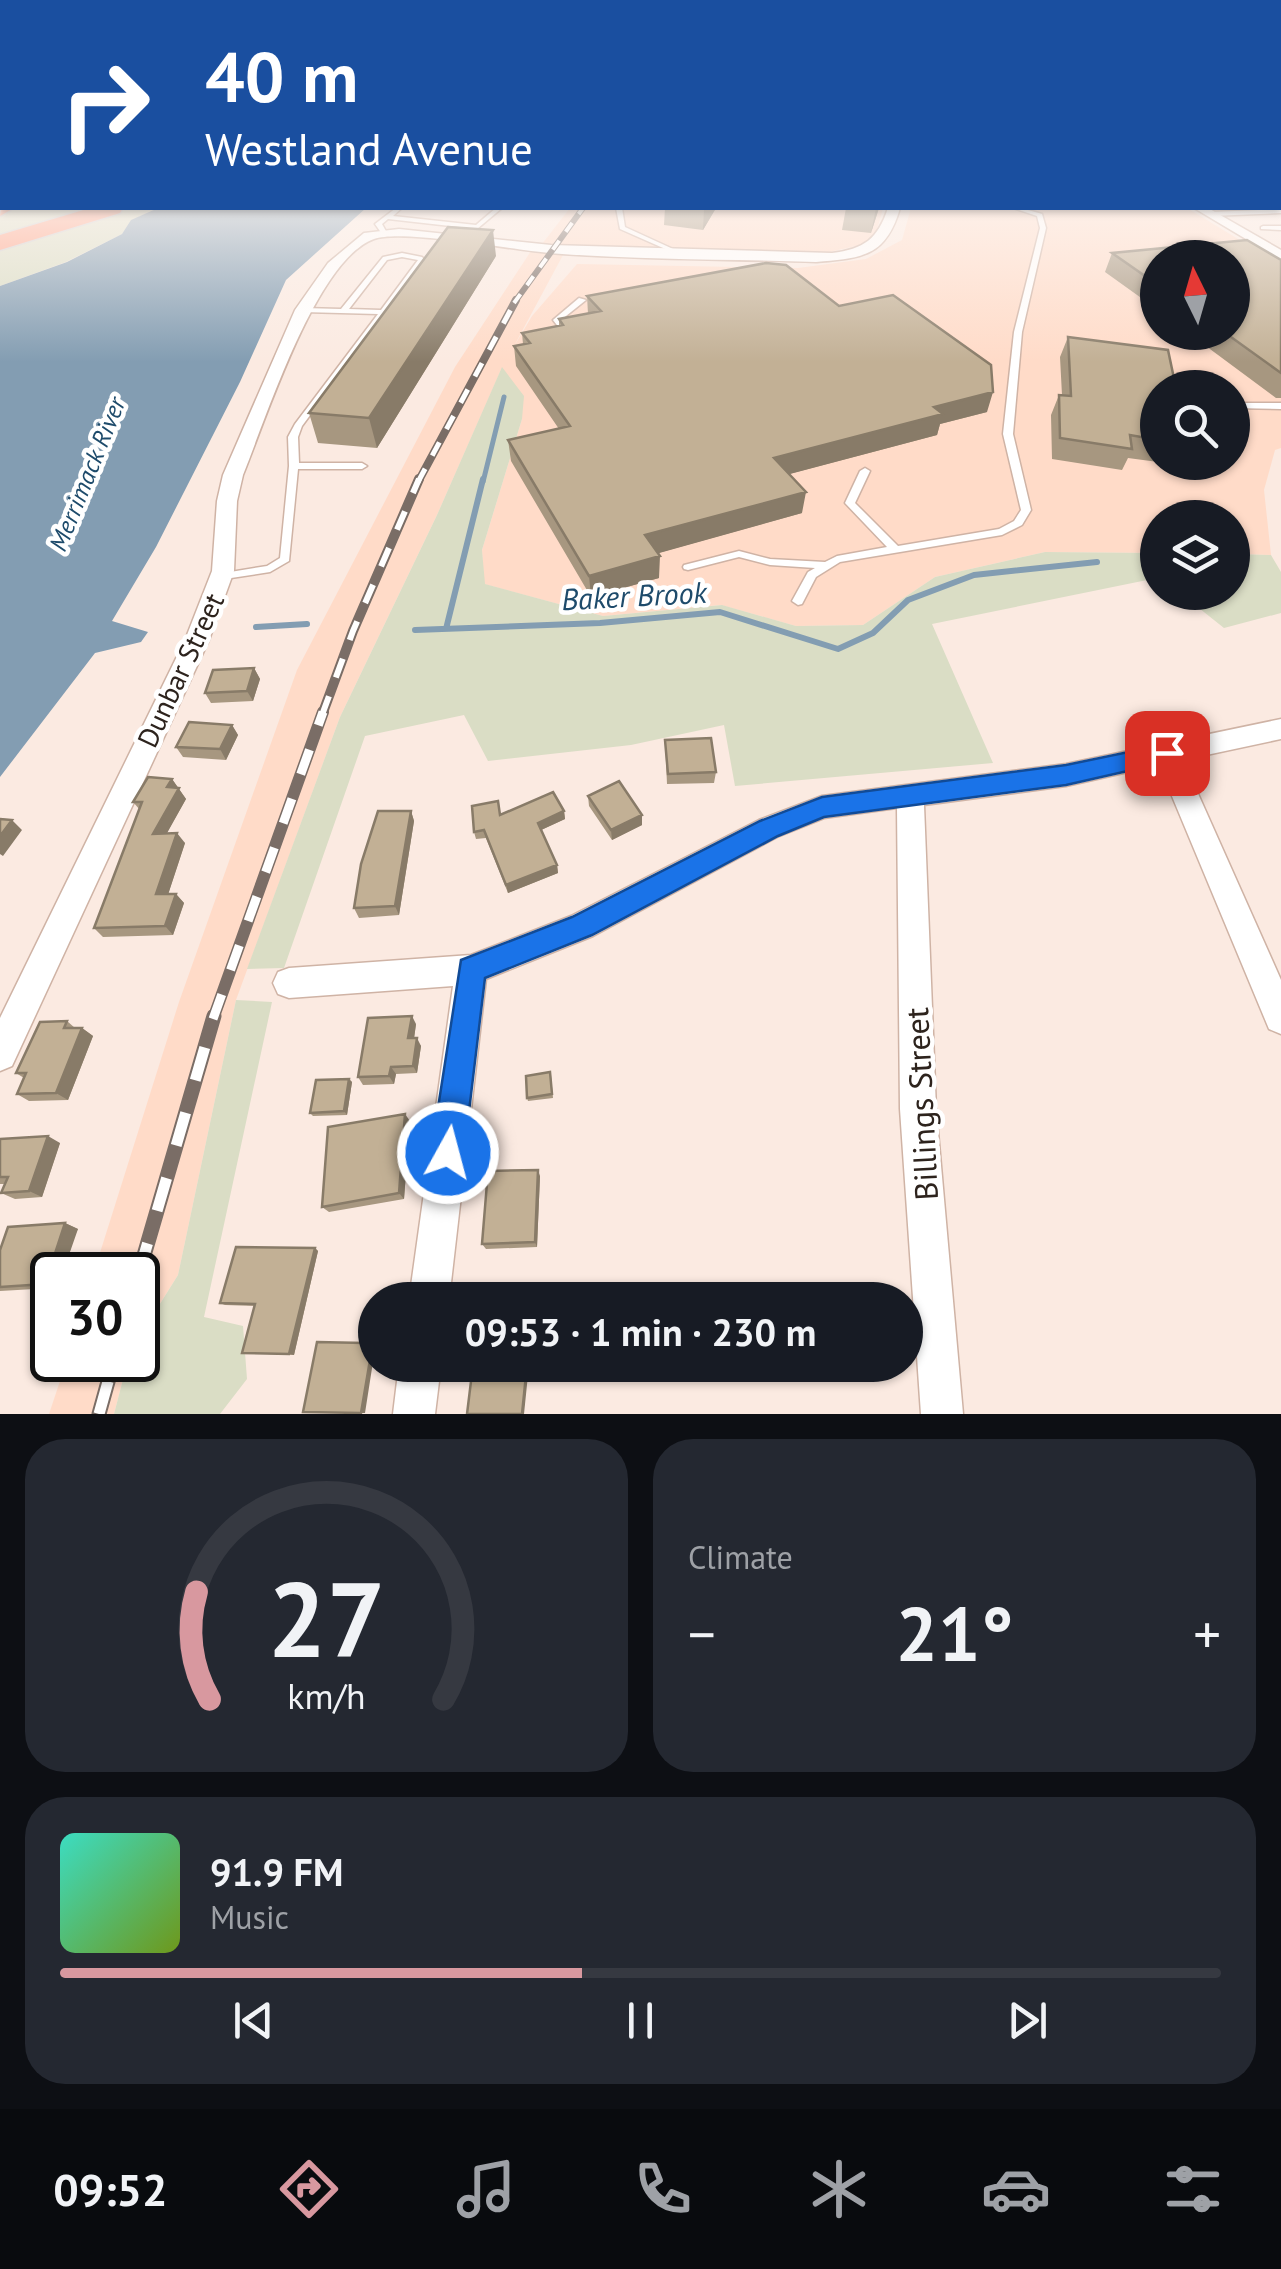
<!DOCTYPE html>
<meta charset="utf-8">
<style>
:root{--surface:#171b24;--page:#242831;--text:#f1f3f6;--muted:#9ea1a6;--line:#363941;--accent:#d8989f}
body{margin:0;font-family:"PT Sans",sans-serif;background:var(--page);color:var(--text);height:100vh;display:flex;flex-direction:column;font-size:38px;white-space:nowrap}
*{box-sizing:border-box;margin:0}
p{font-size:32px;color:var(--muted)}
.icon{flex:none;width:55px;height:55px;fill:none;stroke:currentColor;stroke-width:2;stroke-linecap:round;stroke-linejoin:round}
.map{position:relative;height:1414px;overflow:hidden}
.sheet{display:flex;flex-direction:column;gap:25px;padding:25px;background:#0d0f14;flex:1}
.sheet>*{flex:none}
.hud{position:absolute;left:0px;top:0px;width:1282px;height:210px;box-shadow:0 2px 8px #0004;background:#1a4fa0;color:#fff;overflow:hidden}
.needle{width:65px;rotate:355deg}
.fabs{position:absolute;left:1140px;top:240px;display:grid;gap:20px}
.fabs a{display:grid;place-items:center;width:110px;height:110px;border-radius:50%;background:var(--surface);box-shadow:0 2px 8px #0004;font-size:50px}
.speed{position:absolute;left:30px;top:1252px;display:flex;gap:20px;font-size:50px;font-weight:700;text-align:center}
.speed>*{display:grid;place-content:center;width:130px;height:130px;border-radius:50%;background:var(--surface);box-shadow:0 2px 8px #0004;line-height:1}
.speed .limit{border:5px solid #111;border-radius:15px;background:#fff;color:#111}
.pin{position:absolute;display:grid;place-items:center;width:85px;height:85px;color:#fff;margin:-42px;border-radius:20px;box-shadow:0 5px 15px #0006}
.me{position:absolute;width:110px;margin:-55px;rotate:7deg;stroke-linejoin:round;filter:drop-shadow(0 0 8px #0008)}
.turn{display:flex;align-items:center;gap:35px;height:210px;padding:0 40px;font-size:45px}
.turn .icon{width:130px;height:130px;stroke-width:2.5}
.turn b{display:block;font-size:70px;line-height:85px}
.big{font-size:75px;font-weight:700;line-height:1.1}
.sheet .tile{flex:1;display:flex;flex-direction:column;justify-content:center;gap:15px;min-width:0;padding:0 35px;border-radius:40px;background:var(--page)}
.sheet .dial{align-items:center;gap:0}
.dial svg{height:260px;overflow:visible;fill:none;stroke:var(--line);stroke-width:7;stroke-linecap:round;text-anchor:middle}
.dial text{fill:var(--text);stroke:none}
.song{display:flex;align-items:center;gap:30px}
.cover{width:120px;height:120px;border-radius:15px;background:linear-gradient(135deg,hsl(170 70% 55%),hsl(80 70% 35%))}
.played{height:10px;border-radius:5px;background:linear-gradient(90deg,var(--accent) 45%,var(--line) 45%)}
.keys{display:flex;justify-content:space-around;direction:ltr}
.heat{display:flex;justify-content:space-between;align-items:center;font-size:55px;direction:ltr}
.sheet .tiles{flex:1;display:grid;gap:25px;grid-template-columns:1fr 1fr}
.tile:last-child{grid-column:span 2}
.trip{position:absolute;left:358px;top:1282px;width:565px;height:100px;border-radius:50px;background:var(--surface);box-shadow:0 2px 8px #0004;font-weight:700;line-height:100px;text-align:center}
.menu{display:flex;height:160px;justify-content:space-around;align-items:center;background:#090b0e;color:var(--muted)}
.menu .icon{width:70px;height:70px}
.menu .selected{color:var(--accent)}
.menu b{font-size:45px;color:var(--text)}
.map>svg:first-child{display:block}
</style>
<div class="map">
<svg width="1281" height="1414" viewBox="0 0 1281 1414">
<rect width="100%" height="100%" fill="#fbeae1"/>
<!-- built -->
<path fill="#ffdbc8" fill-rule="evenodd" d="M570 208H883L875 237 869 243 816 255 542 244Z
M911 208H1187L1281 265V448L1275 450 1264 490 1271 555 1233 554 1232 518H1158L1157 553 1045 552 935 577 863 625 796 626 721 605 603 616 484 584 482 550 522 419 501 370 437 515 340 717 236 1000 178 1275 138 1339V1275H93L179 1002 297 670 455 367 531 251 563 255 513 348 532 316 577 264 798 268 866 259 902 240ZM1158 258H1232V332H1158ZM1158 388H1232V462H1158Z
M67 1360H128L114 1414H49Z"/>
<!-- green -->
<path fill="#daddc5" d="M18 208H100L0 239V215Z
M130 208H158L132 220 122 234 66 262 0 286V248Z
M502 367 524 396 522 419 482 550 485 584 603 616 722 605 796 626 863 625 935 577 1045 552 1157 553V578L932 624 993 763 735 786 724 725 631 745 488 761 464 715 365 736 284 968 247 969 340 717 437 515Z
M1233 554 1271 555 1281 572V613L1224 628 1180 593 1232 592Z
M236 1000 272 1002 204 1317 243 1326 247 1379 220 1414H114L128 1360H138V1339L178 1275Z"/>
<!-- water -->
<path fill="#839db2" d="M158 208H366L286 280 240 382 156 547 112 621 148 632 141 642 95 653 0 777V286L67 262 122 234 131 220Z"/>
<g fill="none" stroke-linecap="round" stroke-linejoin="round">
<!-- stream-far1 -->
<path stroke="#839db2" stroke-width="5" d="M483 482 504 397"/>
<!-- stream -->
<path stroke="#839db2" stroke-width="6" d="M256 627 307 624
M446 629 483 479
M415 630 600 623 720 612 838 649 873 633 908 600 974 575 1097 562"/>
<!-- lane casing -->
<g stroke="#cfb3a5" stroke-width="3">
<path id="lane" d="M396 208H402L393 216 476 225 496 208H502L477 229 388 219 382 224 387 233 382 234 375 224Z
M616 208H622L625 227 684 254 679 255 620 229Z
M1013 208H1021L1042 214 1046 228 1022 332 1013 434 1031 510 1022 525 1002 535 840 562 816 577 802 604 798 605 792 601 808 572 815 568 770 565 739 557 688 570 684 569 683 567 684 565 739 551 770 559 825 562 837 556 887 547 845 503 860 471 865 468 870 471 855 503 898 546 999 529 1014 521 1021 510 1003 434 1014 332 1040 228 1037 216Z
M1281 209V213L1210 216 1207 214 1210 212Z
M1263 226H1281V230L1261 229V227Z
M402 253 422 257 425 260 302 426 298 437 299 463H362L367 466 362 469H298L289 561 270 572 218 580 217 577 218 574 267 566 280 558 289 466 288 437 295 424 378 314 303 312 299 310 303 308 341 309 383 257ZM402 257 418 260 381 310 349 309 387 260Z
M579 298 586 300 561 320 570 331 563 333 553 320Z
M1281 403V409L1232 408 1234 403Z"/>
</g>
<!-- street casing -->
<g stroke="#cfb3a5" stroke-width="3">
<path id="street" d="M888 208H900C886 257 862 258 816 262 727 259 637 260 549 253 512 250 403 229 374 239 316 260 266 419 243 475L237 501 234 571 209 640 12 1066 0 1071V1018L185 640 212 571 217 501 223 475 295 310 328 263 364 233 399 229 551 245 832 253C864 249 878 239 888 208Z
M1194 208H1208L1281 250V260Z
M1281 719V739L1183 760 1281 980V1034L1269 1029 1159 765 1066 786 924 805 936 1109 963 1414H921L900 1109 897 808 824 818 779 836 593 936 486 979 449 1300H409L453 986 289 998 278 994 273 983 278 972 289 968 471 955 571 916 759 820 822 796 1066 764Z
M399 1365H441L435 1414H393Z"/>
</g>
<!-- highway casing -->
<g stroke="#d1cfcd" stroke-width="3">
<path id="highway" d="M2 201V208H14L0 216Z
M90 208H123L120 213 0 250V235Z"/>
</g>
<!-- lane -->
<use href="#lane" fill="#fff" fill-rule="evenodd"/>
<!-- street -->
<use href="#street" fill="#fff" fill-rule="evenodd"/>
<!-- highway -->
<use href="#highway" fill="#fda085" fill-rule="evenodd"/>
<!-- rail-far4 casing -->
<g stroke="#7a6d66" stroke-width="6">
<path id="rail-far4" d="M514 303 583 208"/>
</g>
<!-- rail-far3 casing -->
<g stroke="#7a6d66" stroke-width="8">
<path id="rail-far3" d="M418 482 516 300"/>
</g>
<!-- rail-far2 casing -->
<g stroke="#7a6d66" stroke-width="10">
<path id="rail-far2" d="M322 715 353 631 419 479"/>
</g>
<!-- rail-far1 casing -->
<g stroke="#7a6d66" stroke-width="12">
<path id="rail-far1" d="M213 1019 323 712"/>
</g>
<!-- rail casing -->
<g stroke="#7a6d66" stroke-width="15">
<path id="rail" d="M138 1276 214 1016
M99 1414 114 1360"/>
</g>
<!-- rail-far4 -->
<use href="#rail-far4" stroke="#fff" stroke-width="4" stroke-dasharray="11" stroke-linecap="butt"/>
<!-- rail-far3 -->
<use href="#rail-far3" stroke="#fff" stroke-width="5" stroke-dasharray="15" stroke-linecap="butt"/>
<!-- rail-far2 -->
<use href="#rail-far2" stroke="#fff" stroke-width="6" stroke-dasharray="20" stroke-linecap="butt"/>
<!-- rail-far1 -->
<use href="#rail-far1" stroke="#fff" stroke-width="9" stroke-dasharray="26" stroke-linecap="butt"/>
<!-- rail -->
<use href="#rail" stroke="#fff" stroke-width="11" stroke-dasharray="34" stroke-linecap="butt"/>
</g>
<!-- wall -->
<path fill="#a79780" d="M665 208H716L703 230 664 225Z
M846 208H879L871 233 842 230Z
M1112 253 1281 260V398H1276L1187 332H1232L1158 258V310L1105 272Z
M496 256 377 448 318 443 309 413Z
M587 296 839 306 987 412 940 424 937 435 789 474 802 513 658 553 659 578 591 597 511 461 508 440 559 429 516 366 514 346 523 344 522 333 559 326V319L588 314Z
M1068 337 1158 388V462L1128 458 1122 470 1052 459 1051 415 1059 395H1062L1060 357Z
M254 668 260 679 253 701 211 703 205 693Z
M232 725 238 735 226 760 183 757 176 747Z
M665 740 716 772 714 783 667 784Z
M172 779 186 799 166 834 185 843 168 894H176L184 903 173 935 103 937 94 928 140 810 133 802Z
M588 796 642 825 612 840 589 806Z
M411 811 414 821 399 915 359 918 354 908Z
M564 811 565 819 541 830 557 865 558 873 508 893 486 838 476 839 474 832 501 815Z
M67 1021 75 1028H82L93 1036 68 1100 29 1101 17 1094 24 1078 16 1073Z
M416 1024 414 1038 421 1046 417 1073 396 1074 394 1084 363 1085 358 1077Z
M551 1075 553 1098 528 1101 527 1098Z
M349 1079 352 1082 347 1115 313 1116 310 1113Z
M410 1121 404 1199 329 1212 322 1207Z
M0 1139 60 1143 42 1197 15 1199 1 1193 5 1184H0Z
M540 1176 537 1247 486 1249 482 1244Z
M65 1223 78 1229 52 1275V1288L0 1291V1250Z
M315 1248 318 1251 294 1355 242 1353 255 1306 225 1305 220 1303Z"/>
<!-- shaded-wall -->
<path fill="#887b68" d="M704 208H716L703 230Z
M876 208H879L871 233Z
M493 230 496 256 377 448 369 418Z
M993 392 987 412 940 424 937 435 771 479 774 458 934 407Z
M806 492 802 513 645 557V535Z
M660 556 659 578 591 597 589 576Z
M254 668 260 679 253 701 247 691Z
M232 725 238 735 226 760 220 749Z
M172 779 186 799 161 844 153 834 167 787Z
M411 811 414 821 399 915 395 906Z
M564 811 565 819 539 831 538 823Z
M642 815V825L612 840 611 830Z
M12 820 22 830 3 856 0 854V836Z
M177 833 185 843 165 904 156 894Z
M557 865 558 873 508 893 506 885Z
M176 894 184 903 173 935 165 926Z
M412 1016 416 1024 413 1046 408 1038Z
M82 1028 93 1036 68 1100 56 1093Z
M417 1038 421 1046 417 1073 413 1066Z
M391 1067 396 1074 394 1084 389 1076Z
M349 1079 352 1082 347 1115 344 1111Z
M405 1114 410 1121 404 1199 399 1193Z
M48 1136 60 1143 42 1197 29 1191Z
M538 1170 540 1176 537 1247 535 1242Z
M65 1223 78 1229 62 1275H52V1286L45 1284Z
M315 1248 318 1251 294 1355 289 1354Z
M372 1348 375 1349 365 1413H361Z
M527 1365H529L524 1414H522Z"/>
<!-- building -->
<path fill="#c2b095" stroke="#887b68" stroke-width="2.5" d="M448 227 493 230 369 418 309 413Z
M1247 240 1281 260V373L1224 332H1232V258H1158V285L1112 253Z
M766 263 786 265 839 306 893 295 991 365 993 392 934 407 943 414 774 458 806 492 645 535 660 556 589 576 508 440 570 426 514 346 530 343 522 333 563 325 559 319 601 311 587 296Z
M1068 337 1168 350 1176 388H1158V440L1130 435 1132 449 1060 438 1059 395 1071 396Z
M254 668 247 691 205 693 213 670Z
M189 722 232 725 220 749 176 747Z
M711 738 716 772 668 774 665 740Z
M148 777 172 779 167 787 179 788 153 834 177 833 156 894H176L165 926 94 928 142 802H133Z
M619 781 642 815 611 830 588 796Z
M553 792 564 811 538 823 557 865 506 885 484 830 474 832 472 806 498 801 500 815Z
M378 811H411L395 906 354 908 361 864Z
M0 819 12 820 0 836Z
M412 1016 408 1038H417L413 1066 391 1067 389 1076 358 1077 368 1018Z
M67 1021 64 1028H82L56 1093 17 1094 26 1073H16L40 1022Z
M550 1072 552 1094 527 1098 526 1076Z
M349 1079 344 1111 310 1113 316 1080Z
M405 1114 399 1193 322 1207 328 1127Z
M48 1136 29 1191 1 1193 8 1177H0V1139Z
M538 1170 535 1242 482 1244 488 1171Z
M65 1223 45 1284 0 1287V1250L8 1227Z
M236 1247 315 1248 289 1354 242 1353 255 1304 220 1303Z
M317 1342 364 1343 363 1348H372L361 1413 303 1412Z
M473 1365H527L522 1414H467Z"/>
<!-- sky -->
<linearGradient id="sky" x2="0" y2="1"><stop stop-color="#7fabd2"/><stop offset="0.45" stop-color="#fdf6f2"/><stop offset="1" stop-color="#fdf6f2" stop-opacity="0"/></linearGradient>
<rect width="1281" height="362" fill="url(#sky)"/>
<!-- route -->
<path fill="#1a73e8" stroke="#114b97" stroke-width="2.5" d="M1167 744 1176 746 1179 753 1176 760 1066 785 824 817 778 836 592 935 485 978 464 1153 459 1165 448 1169 436 1165 431 1153 461 960 572 917 760 821 822 797 1066 765Z"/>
<g text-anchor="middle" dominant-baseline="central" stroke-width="9" stroke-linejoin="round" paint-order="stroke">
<!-- far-water labels -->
<g font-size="25" font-style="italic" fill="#1e4b6b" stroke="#fff">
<text transform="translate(87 474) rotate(-68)">Merrimack River</text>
</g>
<!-- street labels -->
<g font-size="28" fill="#2d231d" stroke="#fff">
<text transform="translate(180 670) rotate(-65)">Dunbar Street</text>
</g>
<!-- water labels -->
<g font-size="30" font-style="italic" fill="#1e4b6b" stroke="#fff">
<text transform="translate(634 595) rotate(-3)">Baker Brook</text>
</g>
<!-- near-street labels -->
<g font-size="32" fill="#2d231d" stroke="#fff">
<text transform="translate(921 1104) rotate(-93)">Billings Street</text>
</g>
</g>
</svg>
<div class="fabs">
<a><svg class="needle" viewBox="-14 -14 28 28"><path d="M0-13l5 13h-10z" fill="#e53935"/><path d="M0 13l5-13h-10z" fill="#9ea1a6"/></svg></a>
<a><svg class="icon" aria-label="search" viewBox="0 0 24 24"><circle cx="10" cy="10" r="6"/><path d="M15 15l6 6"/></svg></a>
<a><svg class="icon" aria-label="layers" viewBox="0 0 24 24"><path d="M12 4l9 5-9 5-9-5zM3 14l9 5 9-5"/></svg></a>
</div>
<div class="speed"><div class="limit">30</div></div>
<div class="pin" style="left:1167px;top:753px;background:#d93025"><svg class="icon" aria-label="arrive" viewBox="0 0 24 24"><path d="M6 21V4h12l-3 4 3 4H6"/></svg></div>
<svg class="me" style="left:448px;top:1153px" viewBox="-20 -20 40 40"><circle r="17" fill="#1a73e8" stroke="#fff" stroke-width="3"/><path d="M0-11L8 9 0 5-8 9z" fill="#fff"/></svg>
<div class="trip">09:53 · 1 min · 230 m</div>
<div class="hud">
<div class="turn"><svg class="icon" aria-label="right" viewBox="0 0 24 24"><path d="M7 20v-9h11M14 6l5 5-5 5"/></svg><div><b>40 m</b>Westland Avenue</div></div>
</div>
</div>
<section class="sheet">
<div class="tiles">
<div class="tile dial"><svg viewBox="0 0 100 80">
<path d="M14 69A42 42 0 1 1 86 69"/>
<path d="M14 69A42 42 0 0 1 10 36" stroke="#d8989f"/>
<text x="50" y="56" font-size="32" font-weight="700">27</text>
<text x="50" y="72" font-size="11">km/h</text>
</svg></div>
<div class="tile"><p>Climate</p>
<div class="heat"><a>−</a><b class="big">21°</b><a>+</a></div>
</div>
<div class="tile">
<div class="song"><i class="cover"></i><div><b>91.9 FM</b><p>Music</p></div></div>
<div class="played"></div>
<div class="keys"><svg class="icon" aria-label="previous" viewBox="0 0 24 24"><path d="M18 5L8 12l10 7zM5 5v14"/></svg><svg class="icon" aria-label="pause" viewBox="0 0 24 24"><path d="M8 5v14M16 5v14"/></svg><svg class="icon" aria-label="next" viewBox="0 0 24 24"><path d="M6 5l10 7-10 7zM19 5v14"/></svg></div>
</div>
</div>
</section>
<nav class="menu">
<b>09:52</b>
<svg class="icon selected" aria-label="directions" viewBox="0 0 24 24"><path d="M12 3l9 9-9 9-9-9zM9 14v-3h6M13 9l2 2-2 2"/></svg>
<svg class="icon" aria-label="music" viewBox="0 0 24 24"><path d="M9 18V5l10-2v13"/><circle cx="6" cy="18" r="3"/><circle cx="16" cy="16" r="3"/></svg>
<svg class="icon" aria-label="phone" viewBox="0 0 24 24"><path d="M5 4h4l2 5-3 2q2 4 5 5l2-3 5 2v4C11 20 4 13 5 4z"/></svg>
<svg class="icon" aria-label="climate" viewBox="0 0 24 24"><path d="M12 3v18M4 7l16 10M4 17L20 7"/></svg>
<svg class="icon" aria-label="car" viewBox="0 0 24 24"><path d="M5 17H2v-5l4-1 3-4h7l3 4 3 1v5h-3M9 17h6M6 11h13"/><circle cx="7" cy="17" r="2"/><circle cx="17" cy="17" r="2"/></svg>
<svg class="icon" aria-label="filters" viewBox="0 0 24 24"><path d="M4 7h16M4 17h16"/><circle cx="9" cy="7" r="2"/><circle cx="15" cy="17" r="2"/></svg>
</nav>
